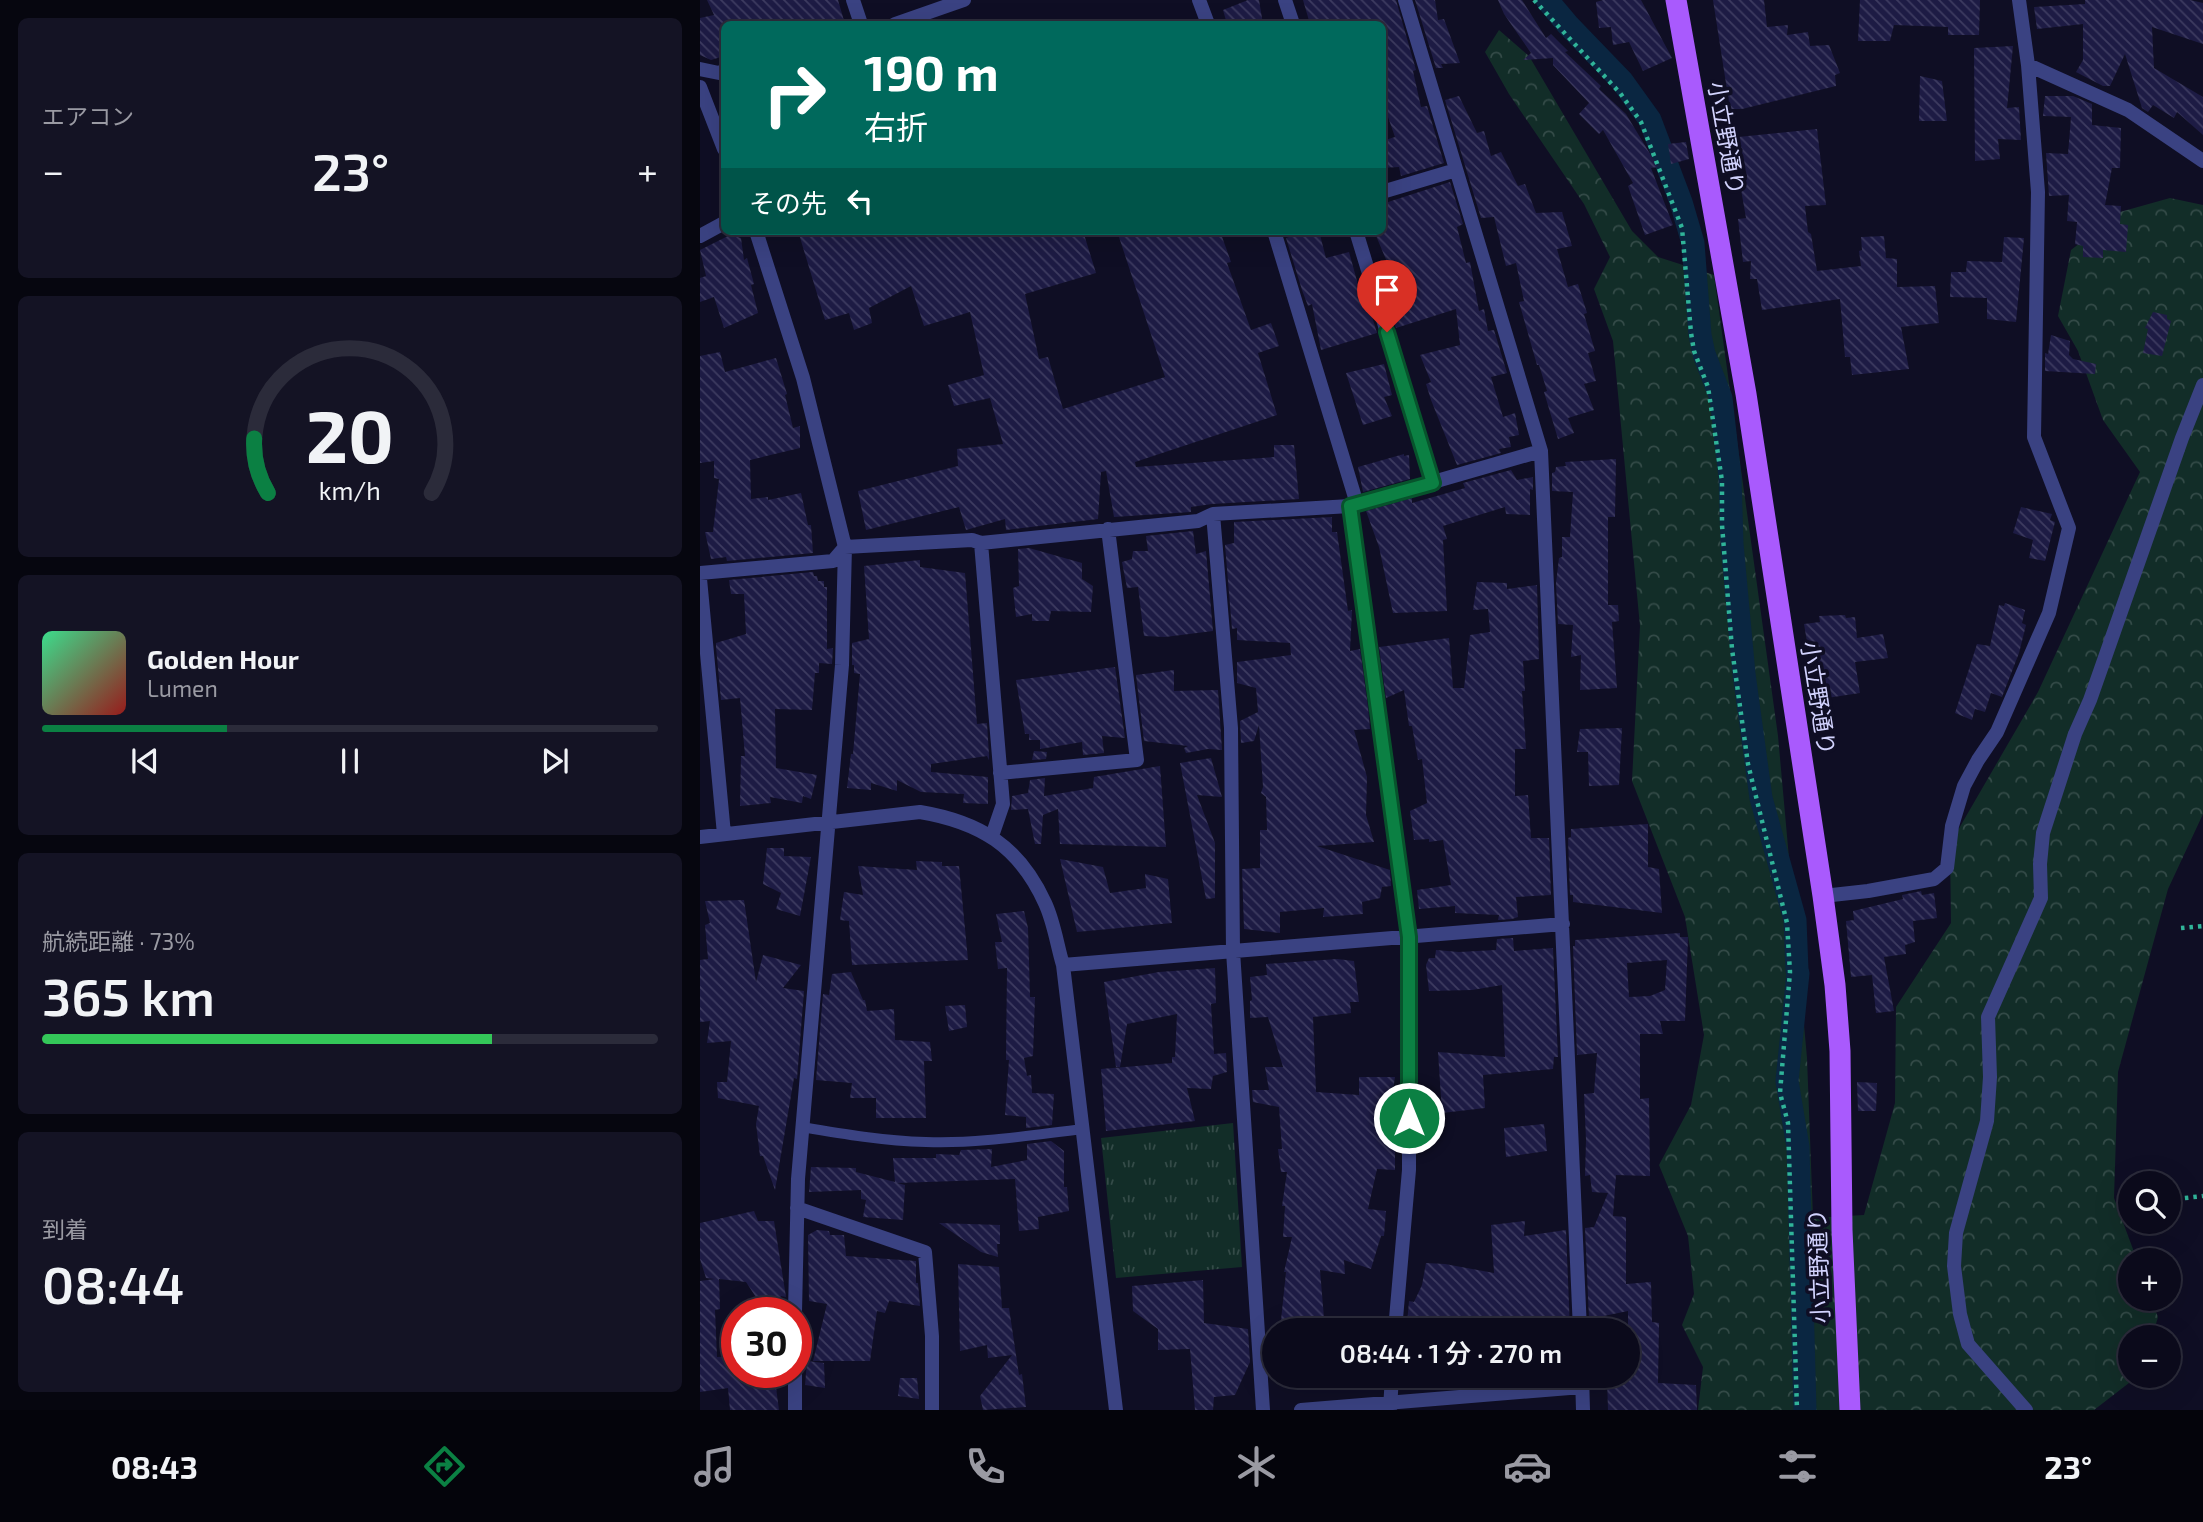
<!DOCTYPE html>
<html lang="ja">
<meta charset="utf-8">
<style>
:root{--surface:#0b0a1b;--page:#141324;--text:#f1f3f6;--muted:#9a9aa3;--line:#2b2b3a;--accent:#0b8043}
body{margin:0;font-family:"Exo 2","Noto Sans JP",sans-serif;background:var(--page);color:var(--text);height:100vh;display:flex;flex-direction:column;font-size:26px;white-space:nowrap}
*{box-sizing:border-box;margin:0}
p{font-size:23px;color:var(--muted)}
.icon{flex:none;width:38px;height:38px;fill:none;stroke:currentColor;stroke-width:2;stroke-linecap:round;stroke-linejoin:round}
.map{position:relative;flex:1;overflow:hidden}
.panel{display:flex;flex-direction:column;gap:18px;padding:18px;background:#06060f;width:700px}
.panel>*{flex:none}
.guide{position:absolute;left:21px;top:21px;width:665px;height:214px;border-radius:10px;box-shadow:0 7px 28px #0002,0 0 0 2px var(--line);background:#00695c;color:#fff;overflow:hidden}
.fabs{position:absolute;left:1418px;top:1171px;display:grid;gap:14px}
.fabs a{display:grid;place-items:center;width:63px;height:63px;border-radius:50%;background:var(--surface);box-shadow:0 7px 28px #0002,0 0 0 2px var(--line);font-size:35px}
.speed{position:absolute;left:21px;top:1297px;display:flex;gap:14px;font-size:35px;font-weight:700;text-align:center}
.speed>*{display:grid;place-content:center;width:91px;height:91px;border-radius:50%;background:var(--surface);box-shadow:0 7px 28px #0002,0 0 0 2px var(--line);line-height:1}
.speed .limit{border:10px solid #d22;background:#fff;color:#111}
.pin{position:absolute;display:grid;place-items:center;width:60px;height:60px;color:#fff;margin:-72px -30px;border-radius:50% 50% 50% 0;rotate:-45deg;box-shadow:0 0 7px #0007}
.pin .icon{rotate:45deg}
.me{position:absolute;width:77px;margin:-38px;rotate:0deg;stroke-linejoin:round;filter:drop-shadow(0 0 5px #0008)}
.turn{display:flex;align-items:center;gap:24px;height:147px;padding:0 28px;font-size:32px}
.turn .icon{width:91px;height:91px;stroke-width:2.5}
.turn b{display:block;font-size:49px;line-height:60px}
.then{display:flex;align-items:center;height:66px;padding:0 28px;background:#0003;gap:14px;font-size:26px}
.big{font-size:52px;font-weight:600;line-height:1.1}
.panel .tile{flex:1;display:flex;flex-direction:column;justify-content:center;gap:10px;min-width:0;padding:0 24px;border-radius:10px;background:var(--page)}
.panel .dial{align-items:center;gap:0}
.dial svg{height:182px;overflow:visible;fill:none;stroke:var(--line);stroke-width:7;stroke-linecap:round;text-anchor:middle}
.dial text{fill:var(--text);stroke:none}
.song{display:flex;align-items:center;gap:21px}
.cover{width:84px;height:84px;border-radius:10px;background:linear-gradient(135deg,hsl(150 70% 55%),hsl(0 70% 35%))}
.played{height:7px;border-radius:4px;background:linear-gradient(90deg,var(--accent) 30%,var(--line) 30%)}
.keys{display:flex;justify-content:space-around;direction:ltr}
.heat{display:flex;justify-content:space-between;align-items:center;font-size:38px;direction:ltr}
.charge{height:10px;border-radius:5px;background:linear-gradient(90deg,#34c759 73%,var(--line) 0)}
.trip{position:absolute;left:562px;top:1318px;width:378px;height:70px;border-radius:35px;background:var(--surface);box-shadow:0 7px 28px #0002,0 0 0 2px var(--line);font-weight:600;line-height:70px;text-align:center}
.tab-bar{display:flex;height:112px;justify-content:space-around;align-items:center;background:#04040b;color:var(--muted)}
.tab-bar .icon{width:49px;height:49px}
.tab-bar .on{color:var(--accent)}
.tab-bar b{font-size:32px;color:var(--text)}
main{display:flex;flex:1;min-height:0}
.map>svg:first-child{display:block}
</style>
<main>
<section class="panel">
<div class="tile"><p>エアコン</p>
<div class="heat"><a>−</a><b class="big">23°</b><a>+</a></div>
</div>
<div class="tile dial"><svg viewBox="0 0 100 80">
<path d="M14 69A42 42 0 1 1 86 69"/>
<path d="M14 69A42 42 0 0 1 8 45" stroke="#0b8043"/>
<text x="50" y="56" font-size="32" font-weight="700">20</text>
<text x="50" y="72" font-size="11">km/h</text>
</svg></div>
<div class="tile">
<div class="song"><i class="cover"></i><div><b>Golden Hour</b><p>Lumen</p></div></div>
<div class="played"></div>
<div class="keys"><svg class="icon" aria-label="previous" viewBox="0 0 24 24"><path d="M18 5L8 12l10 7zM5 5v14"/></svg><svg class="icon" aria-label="pause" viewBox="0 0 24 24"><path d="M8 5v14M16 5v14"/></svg><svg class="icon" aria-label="next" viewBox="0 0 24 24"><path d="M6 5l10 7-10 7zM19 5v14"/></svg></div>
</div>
<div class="tile"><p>航続距離 · 73%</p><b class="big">365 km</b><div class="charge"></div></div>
<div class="tile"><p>到着</p><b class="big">08:44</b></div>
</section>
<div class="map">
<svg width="1503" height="1410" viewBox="0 0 1503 1410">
<defs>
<pattern id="forest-crowns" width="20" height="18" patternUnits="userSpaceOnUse" patternTransform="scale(1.75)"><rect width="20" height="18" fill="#122d28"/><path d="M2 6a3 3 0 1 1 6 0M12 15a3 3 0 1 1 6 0" fill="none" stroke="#344b48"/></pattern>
<pattern id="park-tufts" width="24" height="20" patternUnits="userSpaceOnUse" patternTransform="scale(1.75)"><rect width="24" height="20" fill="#122d28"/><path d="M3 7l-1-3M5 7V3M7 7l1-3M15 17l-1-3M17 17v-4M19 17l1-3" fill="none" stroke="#344b48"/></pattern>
<pattern id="building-back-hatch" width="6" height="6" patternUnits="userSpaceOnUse" patternTransform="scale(1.75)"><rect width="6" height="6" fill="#1d1b44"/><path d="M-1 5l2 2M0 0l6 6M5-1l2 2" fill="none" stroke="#3d3b60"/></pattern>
</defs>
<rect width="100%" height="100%" fill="#0f0e24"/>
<!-- forest -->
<path fill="url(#forest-crowns)" d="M799 30 829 56 932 231 958 257 1014 275 1078 736 1107 1058 1113 1218 1164 1215 1195 1103 1196 1007 1251 923 1250 844 1338 692 1440 472 1403 420 1378 351 1358 316 1371 250 1420 212 1470 198 1503 205V814L1468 889 1418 1072 1414 1198 1437 1260H1430V1298L1451 1299 1458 1317 1452 1337H1430V1376H1438L1394 1410H998L1003 1367 982 1325 994 1294 988 1236 959 1165 991 1105 1004 1035 985 917 932 781 940 626 913 341 894 289 910 257 884 204 809 94 785 52Z"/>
<!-- park -->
<path fill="url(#park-tufts)" d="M533 1123 542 1267 416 1278 401 1138Z"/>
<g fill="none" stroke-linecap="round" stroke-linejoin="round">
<!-- canal -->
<path stroke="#0a2641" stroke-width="23" d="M847 0 868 25 922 81 950 120 981 202 993 243 1000 335 1004 354 1021 398 1030 477 1032 544 1044 674 1061 798 1095 920 1097 970
M1098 973 1087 1081 1098 1147 1105 1410"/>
</g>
<!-- building -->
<path fill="url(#building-back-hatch)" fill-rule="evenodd" d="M7 0H138L145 24H24V56L11 60 0 55V18L14 15Z
M548 0H559L563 24H527L523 10Z
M603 0H696L716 70 713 71 721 107 727 106 744 163 701 176 699 167 682 168V141L695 137 682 100V24H610Z
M715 0H735L738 20 744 19 760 63 741 64 743 68H736Z
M798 0H822L846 38 851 34 868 51 865 52 901 86 899 89 926 114 958 167 951 168 973 225 945 235 928 186 933 183 903 130 899 134 879 114 889 103 853 65V58L823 60 831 53 804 14Z
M903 0H941L972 58 943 71 929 42 913 45 911 27 899 28 896 2Z
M1013 0H1064L1067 27 1088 25 1087 35 1108 32 1110 46 1129 45 1140 73 1135 75 1136 86 1042 109H1030Z
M1160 0H1280L1279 35H1248V27L1194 25 1190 41H1158Z
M1385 0H1490L1503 3V44L1452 27 1454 68 1503 97V135L1477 112 1474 118 1453 105 1448 112 1442 108 1425 54 1410 86H1403L1376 72 1383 60V24L1337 29 1334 7 1385 4Z
M1313 46 1307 108 1319 107 1321 140 1298 139 1300 159 1275 161 1274 48Z
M1220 76 1242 81 1247 121H1219Z
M759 96 777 133 784 131 791 156 801 152 818 186 825 184 836 213 862 212 872 246 857 249 868 287 878 284 887 313 884 314 895 351 888 353 896 381 884 384 894 410 868 418 874 433 858 439 844 392 847 391 839 365H837L819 302 824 301 816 263 806 266 794 217 781 218 745 100Z
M1345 96H1373L1392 104V125L1421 128 1420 168H1412L1405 205 1421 206 1420 224 1428 225 1426 252 1403 250V258L1383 257V246L1375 244 1377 222 1367 221 1369 195 1349 196 1346 153 1368 154 1371 117 1343 116Z
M1117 129 1126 205 1105 206 1108 232 1111 234 1117 271 1161 266 1159 251 1162 250 1161 237 1184 236 1186 258 1197 259V287L1235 286 1239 323 1201 327 1209 369 1152 375 1150 357H1145L1140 299 1062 310 1057 279H1050L1051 261 1043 262 1038 219 1046 218 1039 178 1047 176 1038 137Z
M986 142 989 159 971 164 968 144Z
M750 182 763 224 757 227 766 263 770 262 779 311 784 309 788 331 794 330 807 373 791 377 803 417 815 413 819 435 809 437 811 447 799 449 801 453 757 465 731 400 726 384 731 382 720 355 760 345 756 309 696 328 682 283 695 281 674 231H682V204Z
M98 231H383L396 273 325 294 339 359 348 357 363 409 465 377 417 231H520L531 262 527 263 551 330 571 323 579 346 558 353 577 415 435 462 436 467 574 457V445H594L599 499 512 504 491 507V512L414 517 406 471 401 472 398 519 306 530 305 519 266 530 259 507 166 530 158 491 258 466 257 449 303 444 290 398 254 406 248 385 284 375 270 312 224 326 211 286 169 308 172 323 154 330 149 313 125 320Z
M607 231H619L626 258 649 252 659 288 663 287 677 333 621 350 612 304 608 306 602 290 586 238Z
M30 235 41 238 44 260 47 258 54 284 51 285 58 313 24 328 14 297 0 302V278L6 276 0 250Z
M1304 237 1324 238 1316 322 1287 319V298L1250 297 1251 272H1266L1267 261 1302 262Z
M1453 312 1467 315V319L1471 321 1462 356 1443 353 1448 329 1445 328Z
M1351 335 1370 341 1369 355 1373 359 1396 364 1395 374 1345 371V353L1348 354Z
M20 352 25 372 76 358 87 394 85 395 93 428 100 426V448L50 460 51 499 68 497V500L101 493 108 525H111L113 553 27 561 26 557 11 559 5 532H13L19 479 14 478V461L0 463V356Z
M684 364 692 395 684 397 692 416 663 425 646 373Z
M704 454V456L709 455 710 479 663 492 658 467Z
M916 459 915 517H908V605H918L919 621 912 622 917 688 880 690 881 655 871 657 873 625 858 624 856 583 859 558 862 557V537H870L873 492 852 491V473L855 472 856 467 866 466 865 462Z
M811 470 817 480 833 477V490L830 489V515L806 514 805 507 743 526 747 539 743 540 747 611 693 613 679 547 666 511 712 498V503L765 488 763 483Z
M1321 507 1352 514 1350 520 1355 522 1345 561 1329 558 1333 540 1313 533Z
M632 517V532H637L648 611 652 610 650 651 660 649 668 707 670 729 654 730 667 777 666 815 674 842 617 846 690 870 691 886 682 887 680 898 662 902 663 914 623 917 624 908 580 912V933L544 929 542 869 560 868V830H567L566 797 561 793 563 787 559 725 554 741 541 743 540 721 558 712 556 688 537 683V662L591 655 590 643 537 640V628L532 629 525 545 534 543V522Z
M493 531 496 554 506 551 513 631 465 637 444 636 438 587 427 588 422 562 432 559 433 551H448L446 536Z
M329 548 382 563V579L393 586 391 612 351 611 349 621H332V614L316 617 313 588 319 586 318 549Z
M220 560V567L265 573 277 724 287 723 289 755V760L287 756 231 764V772L288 777V804L263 803 264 794 221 792 197 780V791L171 783V790L147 788 151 754H153L160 674 154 673V665H152V643L169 639 164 566Z
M113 572 114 576H117L118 581H124V587H127V649L133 648 132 664 119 663V673H115L112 710 75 709 76 768 117 775 111 799 103 796 102 803 70 797 71 803 40 806 41 756H45L40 698 21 700 16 647V643L46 634 44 594H31L29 580Z
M777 582 807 583V589L837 585 839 659 823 661 825 691H822L826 749H815V796L828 795 831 838H849L851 895 816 897 818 917 812 919 798 920 799 915 755 913V906L719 909 717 890 751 885 743 840 729 842V839L714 840 710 811 727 803 722 759 718 760 712 726H709L704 690 686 698 679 647 749 638 753 688H764L770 635 790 632 788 609 773 610Z
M1305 603 1325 610 1322 623 1326 625 1319 653 1302 697 1291 693 1285 712 1275 709 1272 720 1255 713 1277 644 1290 646 1299 605 1304 606Z
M1145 615 1146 618 1155 617 1157 638 1183 634 1188 658 1155 662 1160 693 1127 698 1125 681 1119 682 1116 648H1113L1112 642H1107L1104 624 1120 622 1119 616Z
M415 667 425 738 402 736 404 753 383 755 382 742 340 749V740H329V734H325L316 680Z
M474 670V691L518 690 522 750 508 749 486 753 484 748 488 746 444 741 436 675Z
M922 728 919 785 889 786 888 752H877L880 729Z
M334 751 347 752 346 759 332 760Z
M511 758 522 797 497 795 515 843V898L506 899 480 763Z
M460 766 466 847 360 844 358 809 343 815 341 844H335L328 809 311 810 312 796 328 793 330 780 345 778 344 796 393 788 394 777Z
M948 824V867L959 869 962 913 873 902V895H870L868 838 871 837V829Z
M67 848H84V856L111 857 100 916 76 909 81 893 63 884Z
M360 859 403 867 410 893 446 888 445 874 468 879 472 923 377 932Z
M216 861 242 862V866H259L268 960 152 965 149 921 140 920 144 892 163 895 158 866 217 870Z
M1221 891 1222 895 1234 893 1237 918 1213 921 1215 942 1205 945 1206 954 1184 957 1194 1011 1176 1013 1172 975 1151 977 1146 921 1154 920 1153 911 1203 899 1202 895Z
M44 900 56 982 63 955 101 965 83 988 104 991 97 1079 94 1078 75 1190 63 1156H60L56 1124 59 1106 18 1098 17 1082H27L31 1041 7 1043 10 1021 0 1022V960L8 959 5 925 10 923 5 901Z
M324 911 328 928 330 997H335L333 1056 324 1058 327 1076 331 1075 332 1093 354 1094 352 1125 326 1128V1117L305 1115 309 1060H306L307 968 298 969 295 942H302L296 914Z
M980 933V937H988L985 1021H960L963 1034H940V1099L949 1098 950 1176 916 1175 913 1216 926 1217V1284L951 1282 952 1322 959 1323 958 1383 996 1385 997 1410H908L907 1380 928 1381V1311L889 1319 885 1228 894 1227 908 1193 892 1192 890 1175 885 1176 886 1140 884 1094 894 1093 897 1053 877 1055 873 946H875V940ZM967 960 965 990 950 996 929 997 927 963Z
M813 938 814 951 853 948 858 1057H854L853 1069 783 1075 785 1108 742 1113 738 1052 805 1057 802 985 772 990 729 991 726 965 729 958H735L736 950 759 952 796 950 797 939Z
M637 959 654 961 659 1002H650L651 1013 613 1017 616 1092 659 1095V1077H695L686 1139H695V1170L677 1169 668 1209 686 1211 684 1236H681L671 1269 644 1260 645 1274 620 1270 625 1330H580L586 1272H584L592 1237H583L585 1206H582L587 1172H581L578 1149H582L579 1107 553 1102 552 1090H569L565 1067H583L568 1017 550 1018V1001L552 1000 550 977 567 975 566 964Z
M515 968 516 1003 511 1004 514 1054 526 1053 527 1072 513 1076 511 1089 487 1088 495 1121 406 1131 401 1069 472 1063V1057H475L477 1014 427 1024 420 1067H416L404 982 459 972Z
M151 972 163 1000H165L167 1011 194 1009 195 1040 230 1042 232 1061H224L226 1118H176V1098H150L152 1083 116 1080 123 994 129 995 132 974Z
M265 1005 267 1027 249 1031 245 1006Z
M1157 1082 1177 1083 1176 1111H1158Z
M844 1124 847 1151 806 1157 804 1128Z
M351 1141 364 1151V1187H367L369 1211 338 1217 339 1229 319 1231 315 1179 197 1183 205 1185 203 1220 163 1217 166 1200 161 1199V1190L109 1192 111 1167 156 1168V1172L195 1182 193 1158H236V1154L259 1155 261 1150 292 1149 291 1167 327 1160V1144Z
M54 1211 58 1221H74L86 1297 81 1296 80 1311H65L46 1282 19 1279 20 1309 15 1310 17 1357 37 1356V1372H74L79 1410H30L28 1388 0 1392V1281L15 1279 6 1278 0 1259V1223Z
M825 1221 824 1236 866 1230 870 1330H728V1326L707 1324 709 1301 714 1302 722 1285 726 1263 745 1264 794 1273 791 1225Z
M239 1223 300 1225V1244H297L298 1257 281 1252Z
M117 1230 129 1231 130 1235H144L146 1256 216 1261V1283H218L220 1306 189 1301 185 1313 177 1311 170 1361H113L127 1304 109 1301 108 1235Z
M258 1264 299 1267 302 1308H309L319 1375 322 1374 326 1407 283 1410 280 1396 312 1355 288 1358 287 1345 260 1351Z
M503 1280 504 1323 548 1329 550 1362 535 1395 514 1397 513 1410H495L490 1349 458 1350V1329L433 1311 432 1286Z
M107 1361 124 1363 125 1388 105 1385Z
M200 1378H217L219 1399 198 1396Z"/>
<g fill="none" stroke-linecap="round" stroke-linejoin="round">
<!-- path -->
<path stroke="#30b499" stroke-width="4.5" stroke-dasharray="3.5 5" stroke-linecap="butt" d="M834 0 920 93 941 122 982 228 991 333 994 351 1008 387 1022 481V525L1032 649 1048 764 1087 923 1090 972 1080 1093 1088 1123 1097 1410
M1481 928 1503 926
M1468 1200 1503 1196"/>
<!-- lane -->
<path stroke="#3a4282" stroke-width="10" d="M102 1127C143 1134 184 1141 226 1142 278 1144 331 1135 383 1129"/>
<!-- street -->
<path stroke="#3a4282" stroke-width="14" d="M153 0 161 24
M499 0 508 24
M585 0 593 24
M705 0 841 451 880 1330
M195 24 264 0
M1328 65 1428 110 1503 161
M0 69 19 73 24 71
M0 87 24 149
M682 192 756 170
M56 231 103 378 145 547 142 665 98 1179 95 1312
M574 231 657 504
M656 231 733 483
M0 236 24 223
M650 506 709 937V1170L695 1330
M513 514 650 506 841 451
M281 543 303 804 292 836
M0 573 133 561 145 547 272 540 281 543 498 521 513 514 531 728 533 951 563 1410
M0 579 24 834
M300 773 437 760 408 529
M0 837 220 812C280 822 319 846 345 903 354 922 357 945 363 965L416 1410
M1123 896 1168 891 1234 879 1247 868 1252 826 1264 786 1278 760 1297 732 1349 613 1369 528 1334 437 1338 192 1328 65 1319 0
M363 965 863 924
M97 1208 225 1252 232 1336V1410
M95 1372V1410
M882 1376 883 1410
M690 1409 692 1376
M601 1410 882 1387
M1326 1410 1268 1344 1260 1314 1254 1266 1256 1233 1287 1121 1290 1077 1288 1017 1341 898 1340 864 1343 833 1375 734 1390 700 1482 438 1503 385"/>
<!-- primary -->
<path stroke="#a95afd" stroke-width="21" d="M976 0 1046 394 1123 896 1135 985 1140 1051 1142 1230 1150 1410"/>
</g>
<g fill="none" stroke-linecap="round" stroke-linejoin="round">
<!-- route casing -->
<g stroke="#07532c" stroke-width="18">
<path id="route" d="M687 332 733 483 650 506 709 937V1118"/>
</g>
<!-- route -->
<use href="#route" stroke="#0b8043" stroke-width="12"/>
</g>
<g text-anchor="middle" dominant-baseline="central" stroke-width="7" stroke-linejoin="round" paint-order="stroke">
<!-- street labels -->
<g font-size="23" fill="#d2d3fe" stroke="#0f0e24">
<text transform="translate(1027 138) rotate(80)">小立野通り</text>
<text transform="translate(1119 698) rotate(81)">小立野通り</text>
<text transform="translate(1118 1266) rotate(-92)">小立野通り</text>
</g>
</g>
</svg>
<div class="fabs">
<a><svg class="icon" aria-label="search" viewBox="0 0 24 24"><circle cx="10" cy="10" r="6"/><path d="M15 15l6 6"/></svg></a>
<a>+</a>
<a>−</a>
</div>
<div class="speed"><div class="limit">30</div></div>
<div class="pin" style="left:687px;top:332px;background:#d93025"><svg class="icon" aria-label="arrive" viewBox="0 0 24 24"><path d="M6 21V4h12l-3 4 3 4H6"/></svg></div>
<svg class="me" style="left:709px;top:1118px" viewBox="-20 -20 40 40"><circle r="17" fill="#0b8043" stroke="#fff" stroke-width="3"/><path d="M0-11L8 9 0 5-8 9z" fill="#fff"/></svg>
<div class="trip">08:44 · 1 分 · 270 m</div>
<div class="guide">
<div class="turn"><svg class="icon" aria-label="right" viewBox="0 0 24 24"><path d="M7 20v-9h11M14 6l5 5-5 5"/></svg><div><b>190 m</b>右折</div></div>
<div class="then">その先<svg class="icon" aria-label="left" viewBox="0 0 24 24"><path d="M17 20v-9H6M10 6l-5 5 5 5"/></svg></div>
</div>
</div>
</main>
<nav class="tab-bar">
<b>08:43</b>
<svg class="icon on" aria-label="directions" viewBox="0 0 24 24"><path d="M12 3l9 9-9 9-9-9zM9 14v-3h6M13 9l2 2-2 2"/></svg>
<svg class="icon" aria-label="music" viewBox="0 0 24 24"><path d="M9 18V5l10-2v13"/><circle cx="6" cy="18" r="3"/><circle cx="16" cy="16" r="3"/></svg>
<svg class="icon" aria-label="phone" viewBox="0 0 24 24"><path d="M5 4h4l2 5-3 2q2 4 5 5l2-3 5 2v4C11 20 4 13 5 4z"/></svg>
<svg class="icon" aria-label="climate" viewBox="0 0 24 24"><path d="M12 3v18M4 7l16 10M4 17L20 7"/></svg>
<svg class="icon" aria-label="car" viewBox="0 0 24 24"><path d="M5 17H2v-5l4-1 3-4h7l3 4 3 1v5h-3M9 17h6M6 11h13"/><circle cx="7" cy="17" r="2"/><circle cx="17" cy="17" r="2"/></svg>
<svg class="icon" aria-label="filters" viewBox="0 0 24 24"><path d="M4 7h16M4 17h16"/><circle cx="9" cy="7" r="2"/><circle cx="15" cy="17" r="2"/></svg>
<b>23°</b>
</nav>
